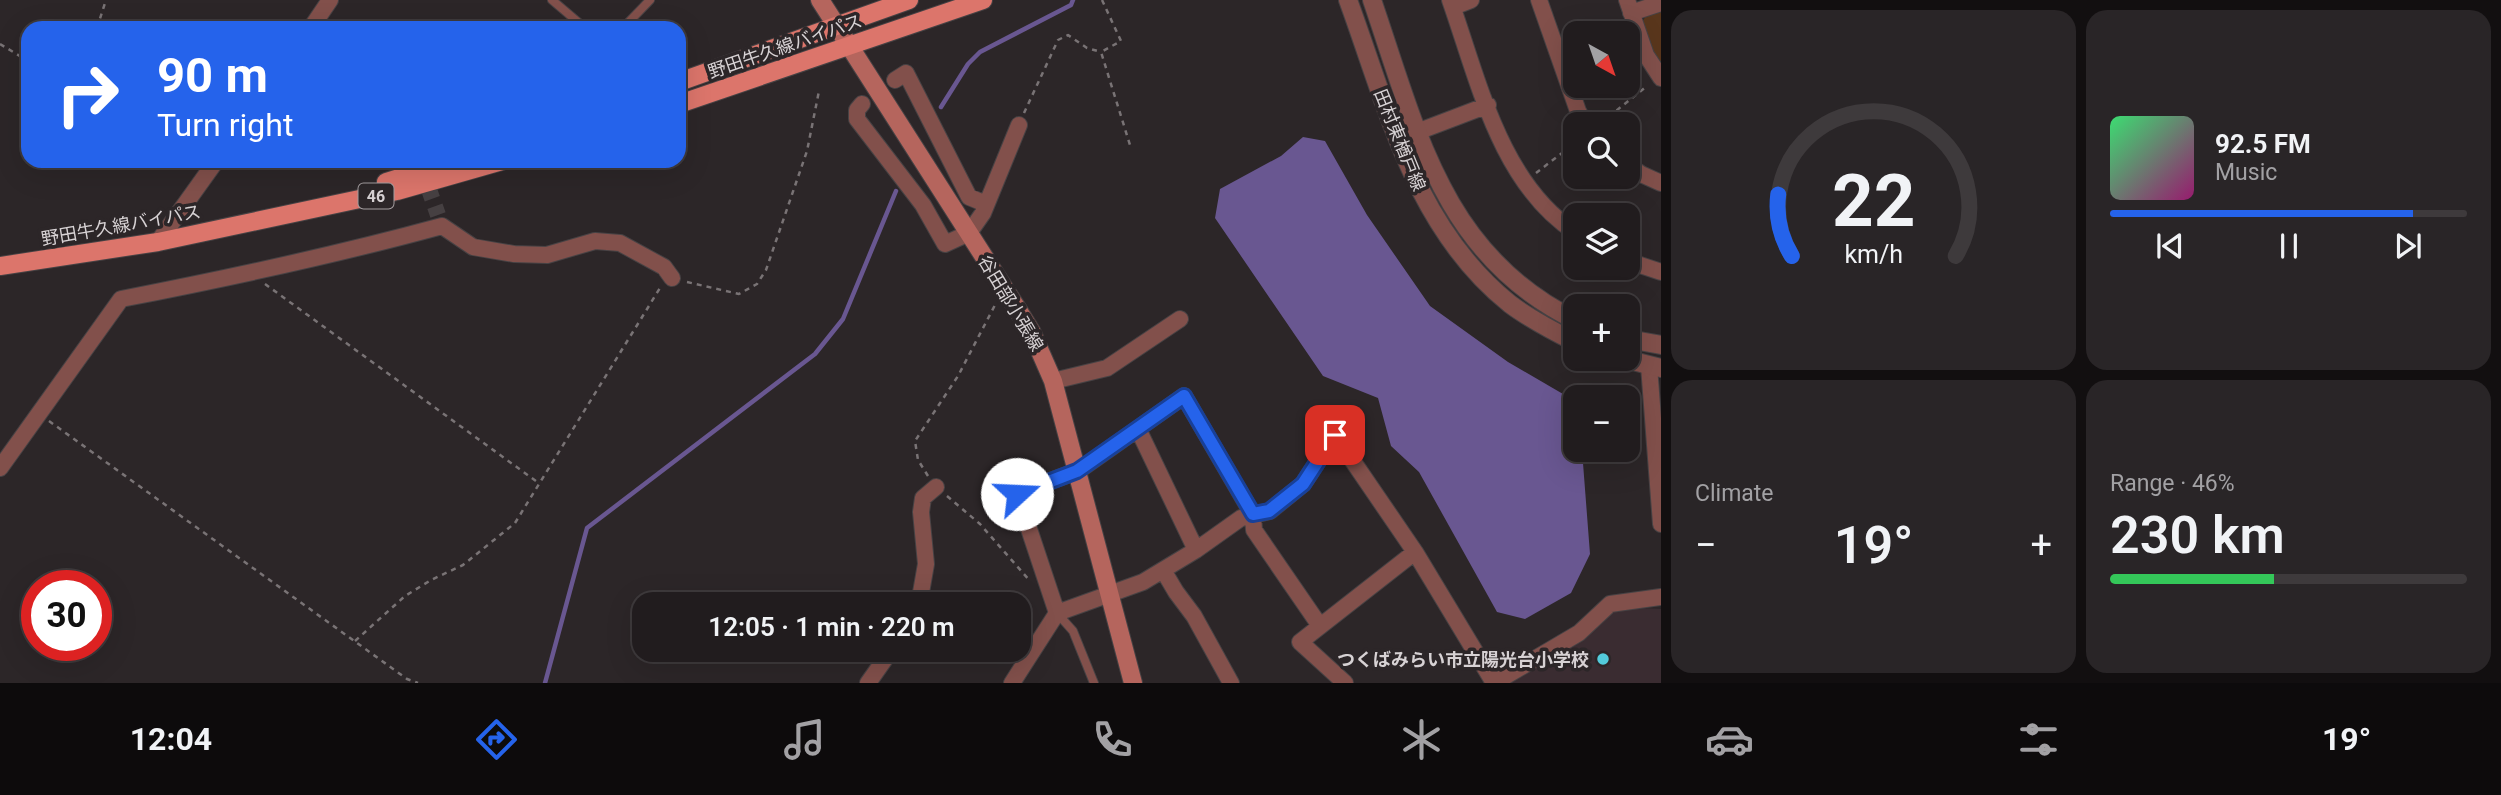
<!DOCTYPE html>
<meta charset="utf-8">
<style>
:root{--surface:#211c1e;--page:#292527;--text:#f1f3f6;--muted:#a2a1a4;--line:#3e3a3c;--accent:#2563eb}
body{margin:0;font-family:Roboto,"Noto Sans JP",sans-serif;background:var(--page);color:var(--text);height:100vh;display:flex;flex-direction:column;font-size:26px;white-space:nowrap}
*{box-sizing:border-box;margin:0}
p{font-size:23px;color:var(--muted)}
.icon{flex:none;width:38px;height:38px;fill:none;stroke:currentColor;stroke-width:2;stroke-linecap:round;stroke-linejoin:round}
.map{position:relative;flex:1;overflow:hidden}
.panel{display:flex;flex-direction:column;gap:10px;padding:10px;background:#120f10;width:840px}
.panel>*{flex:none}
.guide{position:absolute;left:21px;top:21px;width:665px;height:147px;border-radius:21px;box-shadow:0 7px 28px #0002,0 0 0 2px var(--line);background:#2563eb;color:#fff;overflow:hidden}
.needle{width:46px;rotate:140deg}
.buttons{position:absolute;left:1563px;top:21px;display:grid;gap:14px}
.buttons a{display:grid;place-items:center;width:77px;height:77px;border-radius:14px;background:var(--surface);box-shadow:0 7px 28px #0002,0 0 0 2px var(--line);font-size:35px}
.speed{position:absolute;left:21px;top:570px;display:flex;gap:14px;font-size:35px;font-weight:700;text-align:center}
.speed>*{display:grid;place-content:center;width:91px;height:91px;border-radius:50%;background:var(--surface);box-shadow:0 7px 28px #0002,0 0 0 2px var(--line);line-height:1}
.speed .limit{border:10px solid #d22;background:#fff;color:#111}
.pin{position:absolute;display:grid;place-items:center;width:60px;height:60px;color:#fff;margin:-30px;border-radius:14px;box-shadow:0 4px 10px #0006}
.me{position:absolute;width:77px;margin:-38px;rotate:70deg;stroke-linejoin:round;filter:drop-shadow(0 0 5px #0008)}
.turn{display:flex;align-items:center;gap:24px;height:147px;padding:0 21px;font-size:32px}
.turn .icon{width:91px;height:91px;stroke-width:2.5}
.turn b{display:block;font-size:49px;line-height:60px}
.big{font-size:52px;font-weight:600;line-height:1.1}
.panel .card{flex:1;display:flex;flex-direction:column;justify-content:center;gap:10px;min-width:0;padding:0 24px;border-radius:21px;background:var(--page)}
.panel .dial{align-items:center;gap:0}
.dial svg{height:182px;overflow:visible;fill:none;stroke:var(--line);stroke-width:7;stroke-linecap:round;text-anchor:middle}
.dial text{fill:var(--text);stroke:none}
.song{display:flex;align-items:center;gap:21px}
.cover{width:84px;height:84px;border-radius:10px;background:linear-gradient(135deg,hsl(140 70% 55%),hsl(320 70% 35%))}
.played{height:7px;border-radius:4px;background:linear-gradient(90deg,var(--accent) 85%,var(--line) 85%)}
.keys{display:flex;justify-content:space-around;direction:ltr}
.heat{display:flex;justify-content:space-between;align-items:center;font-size:38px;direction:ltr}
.charge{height:10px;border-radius:5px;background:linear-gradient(90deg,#34c759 46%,var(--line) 0)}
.panel .tiles{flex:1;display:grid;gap:10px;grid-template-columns:repeat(2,1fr)}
.trip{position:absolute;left:632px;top:592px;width:399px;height:70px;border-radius:21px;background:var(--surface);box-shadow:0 7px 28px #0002,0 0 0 2px var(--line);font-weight:600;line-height:70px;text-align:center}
.menu{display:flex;height:112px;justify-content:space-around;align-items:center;background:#0d0b0c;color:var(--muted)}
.menu .icon{width:49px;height:49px}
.menu .active{color:var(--accent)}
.menu b{font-size:32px;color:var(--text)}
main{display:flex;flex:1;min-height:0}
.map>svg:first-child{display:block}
</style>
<main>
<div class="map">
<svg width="1661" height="683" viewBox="0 0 1661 683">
<rect width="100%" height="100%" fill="#2c2628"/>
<!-- built -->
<path fill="#3a2c31" d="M1621 607 1661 609V683H1505Z"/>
<!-- green -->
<path fill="#59361c" d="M1661 8V65L1654 54 1642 23 1647 13Z"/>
<!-- water -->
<path fill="#695791" d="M1303 137 1325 141 1367 215 1430 306 1508 362 1575 401V450H1582L1590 554 1571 593 1525 619 1497 612 1419 472 1391 446 1378 398 1323 376 1215 218 1220 189 1281 156Z"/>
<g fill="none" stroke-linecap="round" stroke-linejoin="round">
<!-- stream -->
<path stroke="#695791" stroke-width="4.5" d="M941 107 968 64 980 52 1071 5 1073 0
M545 683 587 528 815 354 843 319 896 191"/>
<!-- minor-tunnel -->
<path stroke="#464042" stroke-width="16" stroke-dasharray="16 8" stroke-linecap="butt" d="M419 161 438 215"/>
<!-- service casing -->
<g stroke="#474244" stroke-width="10">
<path id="service" d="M552 0 585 28
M623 28 650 0
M1057 613 1073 631 1094 683"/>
</g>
<!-- minor casing -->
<g stroke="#474244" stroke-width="18">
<path id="minor" d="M1450 0C1478 79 1500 183 1575 232
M1539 0 1578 111 1585 124
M1627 0 1646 55 1661 78
M1453 7 1471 0
M1631 13 1661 3
M311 28 330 0
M895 80 906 73 969 197 986 204
M862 104 857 110V119L923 205 945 244 969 233 983 213 1019 125
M1417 132 1488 105
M1628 165 1641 174 1661 183
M158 242 216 161
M1628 261 1661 272
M1649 366 1661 524
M1053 381 1107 368 1180 319
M1138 429 1196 550
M0 468 121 299C229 278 336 255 442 226L473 247 514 254 547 255 595 241 620 243 664 267 672 278
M1163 570 1176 592 1194 616 1231 683
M919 604 926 564 921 512 923 498 936 487
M1320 626 1254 530 1253 515 1184 396 1078 471 1017 493 1057 613 1143 582 1196 550 1241 518 1270 511 1303 484 1335 435 1415 552 1494 683
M868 683 892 649
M1012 683 1057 613
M1345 683 1300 642 1415 552
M1494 683 1579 633 1610 604 1661 597"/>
</g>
<!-- tertiary casing -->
<g stroke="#474244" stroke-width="20">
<path id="tertiary" d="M1348 0C1388 109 1415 228 1510 304 1530 319 1553 331 1575 342
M1372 0C1416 128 1442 255 1575 320
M1628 339 1661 345
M1625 359 1661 368"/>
</g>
<!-- secondary casing -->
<g stroke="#474244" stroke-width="20">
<path id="secondary" d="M820 0 1018 310 1032 333 1053 381 1133 683"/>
</g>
<!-- primary casing -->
<g stroke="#474244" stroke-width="20">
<path id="primary" d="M679 82 909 0
M679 104 983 0
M386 182 453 161
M0 266 158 242 397 191 502 161"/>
</g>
<!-- path -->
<path stroke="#797375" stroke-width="2.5" stroke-dasharray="5 5" stroke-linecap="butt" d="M1102 0 1121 41 1101 52 1130 145
M97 28 106 0
M0 44 28 61
M1024 113 1058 40 1068 35 1087 48 1101 52
M1601 123 1647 86
M1536 173 1575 143
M687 282 739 294 757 284 766 270 807 151 819 91
M265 284 540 484
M49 421 407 679 418 683
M928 476 918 460 915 441 958 376 995 305
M947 496 980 524 1030 581
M355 641 405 596 431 580 463 565 515 523 660 288"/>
<!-- service -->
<use href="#service" stroke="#82504b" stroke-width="8"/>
<!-- minor -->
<use href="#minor" stroke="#82504b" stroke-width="16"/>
<!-- tertiary -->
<use href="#tertiary" stroke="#82504b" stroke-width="18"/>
<!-- secondary -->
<use href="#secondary" stroke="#b5655d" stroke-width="18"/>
<!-- primary -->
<use href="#primary" stroke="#dc756b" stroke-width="18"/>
</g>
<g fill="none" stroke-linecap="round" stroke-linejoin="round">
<!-- route casing -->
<g stroke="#184099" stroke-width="18">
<path id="route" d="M1017 494 1077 471 1184 396 1253 514 1269 511 1303 484 1335 435"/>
</g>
<!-- route -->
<use href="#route" stroke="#2563eb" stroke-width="12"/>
</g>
<!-- markers -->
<circle fill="#53cbdb" stroke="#2c2628" stroke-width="2.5" cx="1603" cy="659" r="7"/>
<g text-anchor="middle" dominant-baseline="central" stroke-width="7" stroke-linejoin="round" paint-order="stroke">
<!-- shield labels -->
<rect fill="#2c2628" stroke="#a49ea0" stroke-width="2" x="358.5" y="183.5" width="35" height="25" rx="5"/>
<g font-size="16" font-weight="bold" fill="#d7d2d4">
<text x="376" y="196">46</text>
</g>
<!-- street labels -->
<g font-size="18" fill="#d7d2d4" stroke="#2c2628">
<text transform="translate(785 46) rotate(-19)">野田牛久線バイパス</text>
<text transform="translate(1400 140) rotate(68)">田村東楢戸線</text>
<text transform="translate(121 225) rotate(-10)">野田牛久線バイパス</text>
<text transform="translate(1011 303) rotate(59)">谷田部小張線</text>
</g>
<!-- poi labels -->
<g font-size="18" font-weight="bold" fill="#d7d2d4" stroke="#2c2628" text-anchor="end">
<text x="1589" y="659">つくばみらい市立陽光台小学校</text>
</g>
</g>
</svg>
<div class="buttons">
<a><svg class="needle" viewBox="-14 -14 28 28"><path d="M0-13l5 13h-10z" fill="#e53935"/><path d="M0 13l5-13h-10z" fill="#a2a1a4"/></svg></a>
<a><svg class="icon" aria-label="search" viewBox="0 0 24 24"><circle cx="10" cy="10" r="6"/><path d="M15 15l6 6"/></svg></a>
<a><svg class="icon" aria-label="layers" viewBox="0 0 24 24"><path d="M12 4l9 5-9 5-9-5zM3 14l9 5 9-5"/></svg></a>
<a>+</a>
<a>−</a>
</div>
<div class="speed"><div class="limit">30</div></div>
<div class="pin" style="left:1335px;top:435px;background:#d93025"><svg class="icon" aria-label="arrive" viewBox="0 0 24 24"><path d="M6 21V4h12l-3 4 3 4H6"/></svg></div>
<svg class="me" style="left:1017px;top:494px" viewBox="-20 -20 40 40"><circle r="19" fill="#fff"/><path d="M0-13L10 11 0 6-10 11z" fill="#2563eb"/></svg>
<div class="trip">12:05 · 1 min · 220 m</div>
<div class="guide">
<div class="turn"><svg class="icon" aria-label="right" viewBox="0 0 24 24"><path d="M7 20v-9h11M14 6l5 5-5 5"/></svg><div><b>90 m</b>Turn right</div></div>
</div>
</div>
<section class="panel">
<div class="tiles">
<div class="card dial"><svg viewBox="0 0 100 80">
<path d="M14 69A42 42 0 1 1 86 69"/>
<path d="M14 69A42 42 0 0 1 8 42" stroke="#2563eb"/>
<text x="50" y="56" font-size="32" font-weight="700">22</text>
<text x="50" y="72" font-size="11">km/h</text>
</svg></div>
<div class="card">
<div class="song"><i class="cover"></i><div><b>92.5 FM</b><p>Music</p></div></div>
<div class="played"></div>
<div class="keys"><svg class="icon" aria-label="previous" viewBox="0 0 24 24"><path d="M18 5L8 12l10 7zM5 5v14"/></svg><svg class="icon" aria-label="pause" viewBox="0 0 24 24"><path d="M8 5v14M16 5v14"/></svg><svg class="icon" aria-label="next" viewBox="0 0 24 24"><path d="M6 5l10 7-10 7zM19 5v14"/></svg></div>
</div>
<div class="card"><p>Climate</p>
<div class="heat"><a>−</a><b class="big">19°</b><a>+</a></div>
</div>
<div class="card"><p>Range · 46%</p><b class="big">230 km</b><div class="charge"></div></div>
</div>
</section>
</main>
<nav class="menu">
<b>12:04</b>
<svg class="icon active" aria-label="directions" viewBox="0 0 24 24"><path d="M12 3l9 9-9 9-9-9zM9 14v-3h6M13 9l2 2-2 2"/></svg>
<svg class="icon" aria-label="music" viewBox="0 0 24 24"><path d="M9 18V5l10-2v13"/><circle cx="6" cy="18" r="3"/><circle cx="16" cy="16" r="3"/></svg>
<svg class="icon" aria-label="phone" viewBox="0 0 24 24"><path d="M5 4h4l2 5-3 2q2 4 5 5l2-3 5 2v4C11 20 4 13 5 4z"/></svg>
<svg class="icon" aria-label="climate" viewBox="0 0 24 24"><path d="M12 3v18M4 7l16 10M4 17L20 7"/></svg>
<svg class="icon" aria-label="car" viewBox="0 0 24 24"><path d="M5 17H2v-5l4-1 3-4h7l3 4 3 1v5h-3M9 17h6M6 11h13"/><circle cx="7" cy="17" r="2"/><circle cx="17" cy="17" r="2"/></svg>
<svg class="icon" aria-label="filters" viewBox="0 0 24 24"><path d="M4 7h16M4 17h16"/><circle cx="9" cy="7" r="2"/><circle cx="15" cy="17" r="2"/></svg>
<b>19°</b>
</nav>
